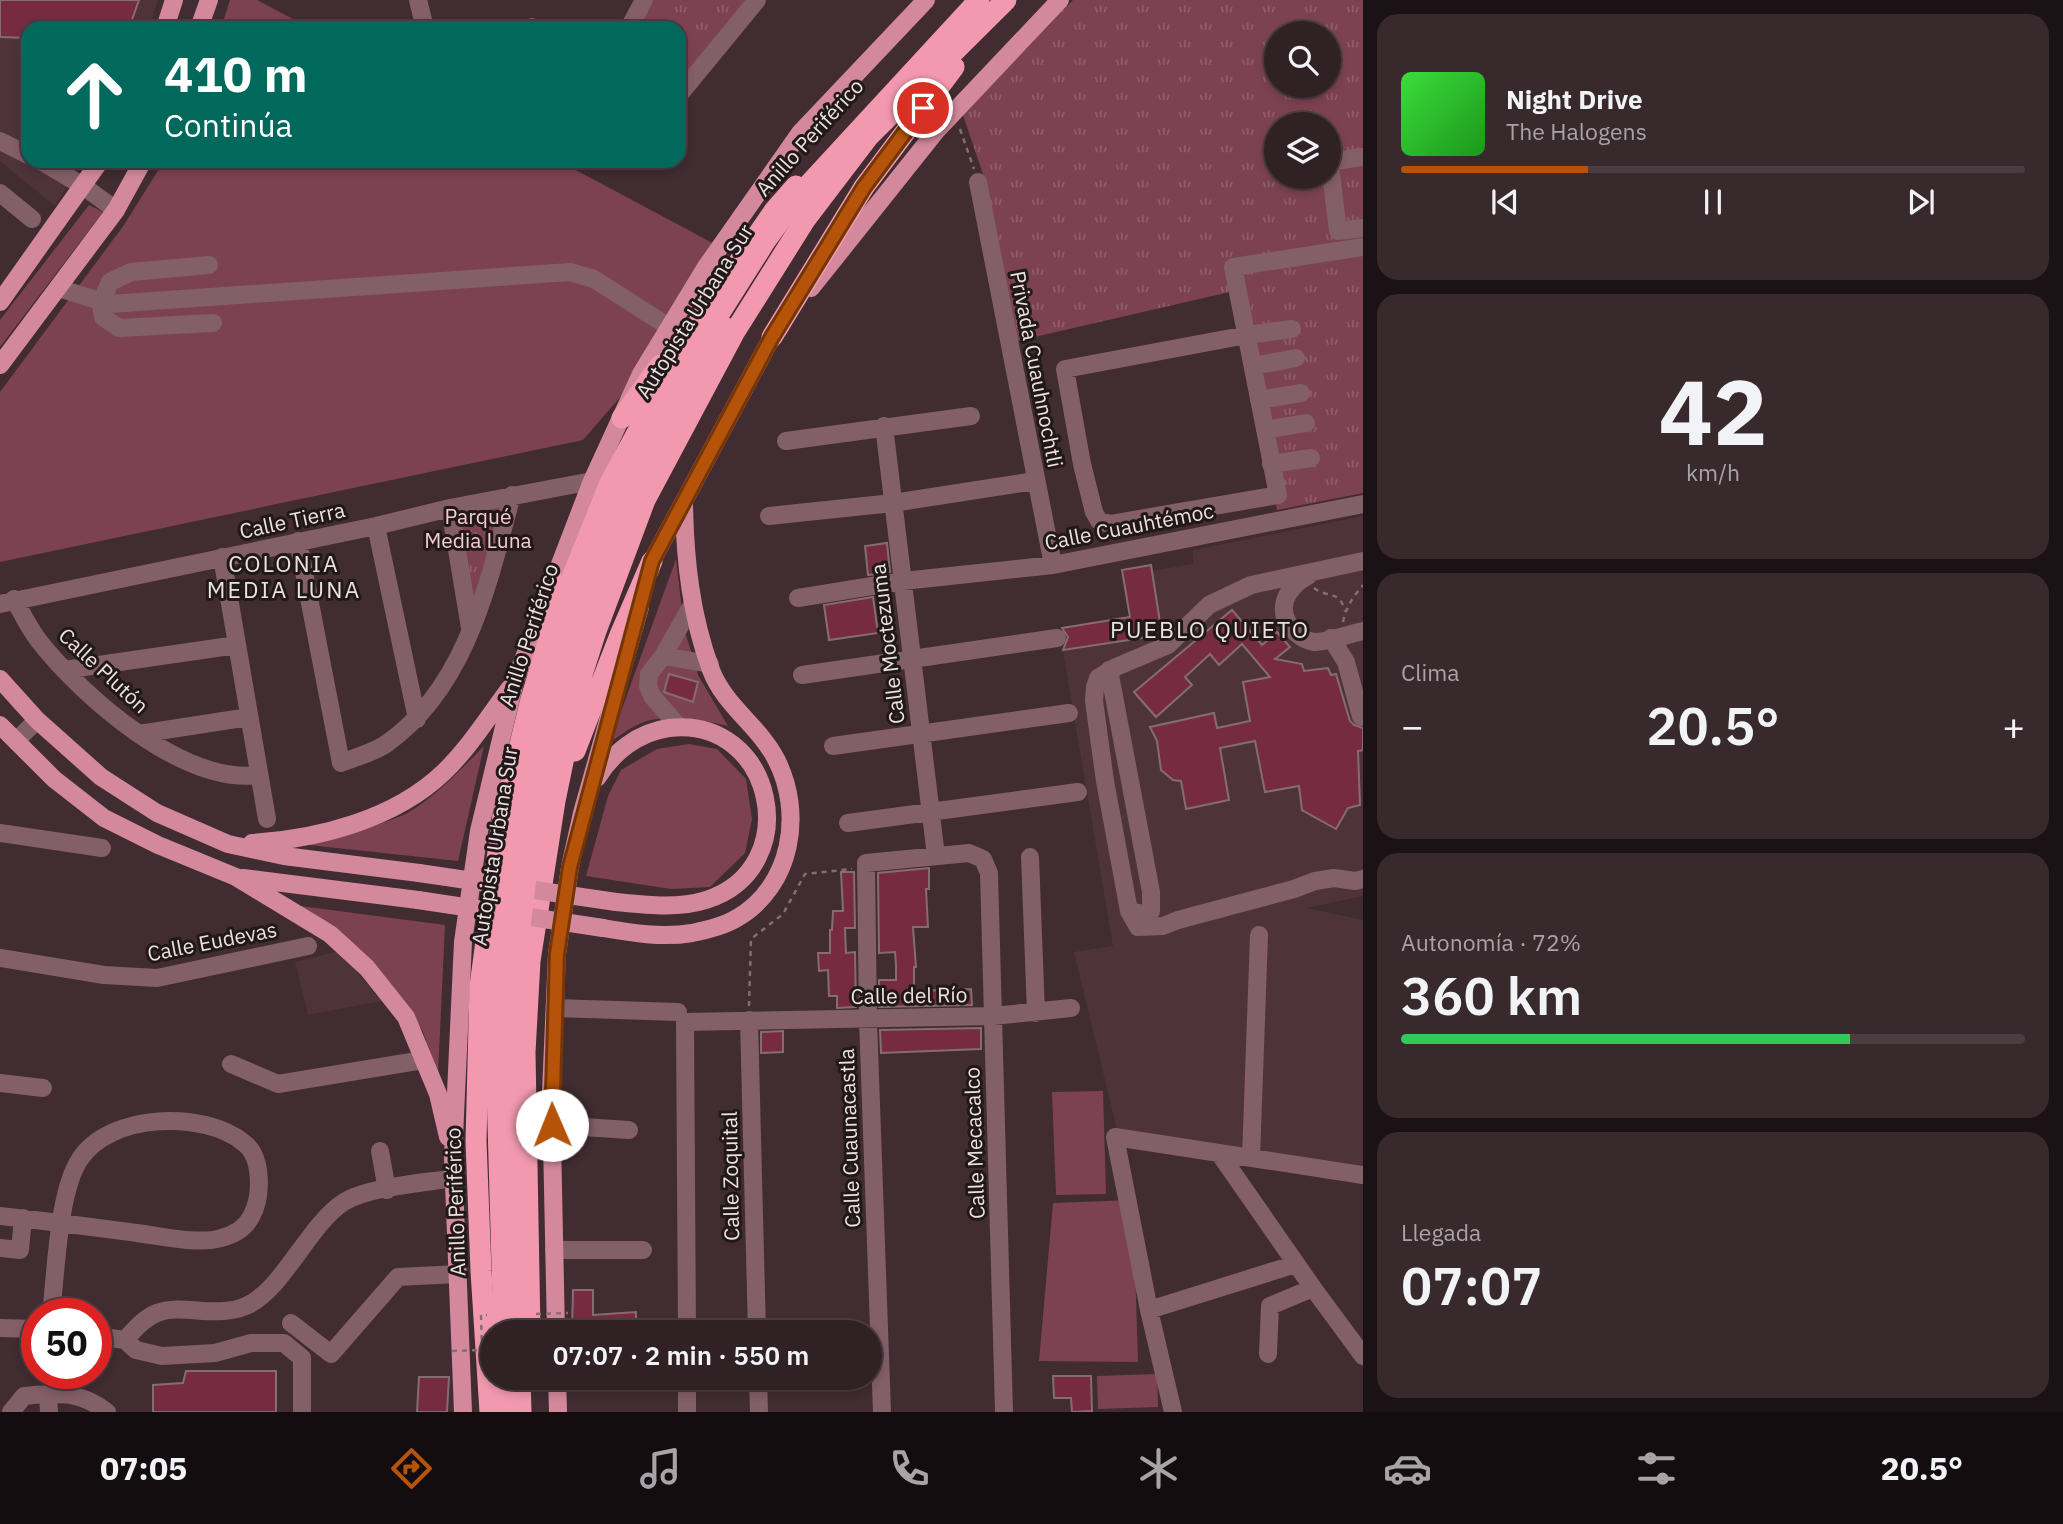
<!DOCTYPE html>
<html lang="es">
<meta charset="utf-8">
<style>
:root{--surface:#302125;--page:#38292d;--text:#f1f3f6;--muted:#a8a3a7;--line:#4b3e42;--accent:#b45309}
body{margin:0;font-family:"IBM Plex Sans",sans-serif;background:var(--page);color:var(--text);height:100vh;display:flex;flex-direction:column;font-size:26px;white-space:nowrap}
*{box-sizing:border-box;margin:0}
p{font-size:23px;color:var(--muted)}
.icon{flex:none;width:38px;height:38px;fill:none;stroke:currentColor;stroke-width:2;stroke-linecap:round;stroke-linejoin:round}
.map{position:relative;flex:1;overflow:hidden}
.panel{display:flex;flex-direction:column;gap:14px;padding:14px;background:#1a1214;width:700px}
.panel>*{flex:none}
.guide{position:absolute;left:21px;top:21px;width:665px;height:147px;border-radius:21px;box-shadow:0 4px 10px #0003,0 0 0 2px var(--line);background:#00695c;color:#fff;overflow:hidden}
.fabs{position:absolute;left:1264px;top:21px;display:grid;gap:14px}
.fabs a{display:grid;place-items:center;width:77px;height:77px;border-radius:50%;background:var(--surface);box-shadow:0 4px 10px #0003,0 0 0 2px var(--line);font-size:35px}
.speed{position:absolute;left:21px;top:1298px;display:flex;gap:14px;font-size:35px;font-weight:700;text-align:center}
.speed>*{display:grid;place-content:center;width:91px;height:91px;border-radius:50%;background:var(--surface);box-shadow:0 4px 10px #0003,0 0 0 2px var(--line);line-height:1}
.speed .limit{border:10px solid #d22;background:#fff;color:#111}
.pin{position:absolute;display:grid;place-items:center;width:60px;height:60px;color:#fff;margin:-30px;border:4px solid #fff;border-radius:50%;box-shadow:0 2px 7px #0007}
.me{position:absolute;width:77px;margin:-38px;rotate:359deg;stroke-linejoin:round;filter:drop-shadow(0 0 5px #0008)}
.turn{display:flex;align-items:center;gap:24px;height:147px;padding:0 28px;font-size:32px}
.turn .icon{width:91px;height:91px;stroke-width:2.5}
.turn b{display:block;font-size:49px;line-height:60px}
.big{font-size:52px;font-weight:600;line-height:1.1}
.panel .tile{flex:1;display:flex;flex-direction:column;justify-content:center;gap:10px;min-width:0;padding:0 24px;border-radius:21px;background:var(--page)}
.panel .dial{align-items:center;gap:0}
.dial b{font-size:91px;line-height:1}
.song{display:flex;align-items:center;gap:21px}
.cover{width:84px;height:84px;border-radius:10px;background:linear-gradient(135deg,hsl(120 70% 55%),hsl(120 70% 35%))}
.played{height:7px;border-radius:4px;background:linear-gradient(90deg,var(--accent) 30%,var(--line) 30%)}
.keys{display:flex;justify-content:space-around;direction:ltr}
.heat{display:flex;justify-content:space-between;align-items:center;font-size:38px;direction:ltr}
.charge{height:10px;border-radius:5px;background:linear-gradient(90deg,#34c759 72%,var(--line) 0)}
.trip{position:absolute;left:480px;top:1320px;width:402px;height:70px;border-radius:35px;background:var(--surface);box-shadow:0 4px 10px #0003,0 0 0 2px var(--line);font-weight:600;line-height:70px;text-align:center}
.menu{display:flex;height:112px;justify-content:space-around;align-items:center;background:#130d0f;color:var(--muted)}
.menu .icon{width:49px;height:49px}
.menu .selected{color:var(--accent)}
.menu b{font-size:32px;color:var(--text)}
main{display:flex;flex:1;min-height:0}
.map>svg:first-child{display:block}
</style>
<main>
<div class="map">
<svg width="1363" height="1412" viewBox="0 0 1363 1412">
<defs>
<pattern id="park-tufts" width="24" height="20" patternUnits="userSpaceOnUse" patternTransform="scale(1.75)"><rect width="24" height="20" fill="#7d4252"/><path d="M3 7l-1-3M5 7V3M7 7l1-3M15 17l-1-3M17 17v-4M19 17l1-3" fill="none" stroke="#905d6b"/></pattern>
</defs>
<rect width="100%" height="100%" fill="#402c31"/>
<!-- built -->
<path fill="#4e343a" d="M0 0H158L149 28H28V161H81L55 206 0 161Z
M1363 516V896L1306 908 1363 920V1166L1117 1130 1074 952 1113 946 1063 650 1161 635 1152 571 1193 564V550Z
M339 951 381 1001 308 1015 295 962Z"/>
<!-- grass -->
<path fill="#7d4252" d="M230 0H257L310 28H221Z
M164 161H559L720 247 635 380 583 440 0 562V392L124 225Z
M89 205 103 212 0 347V320Z
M676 559 684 628 698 675 728 726C700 720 667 712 639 724 629 728 620 736 610 742Z
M689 744 717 749 746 779 752 819 745 853 710 887 671 889 586 876 608 796 621 770 657 749Z
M484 746 458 861 290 843C327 836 366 831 401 816 428 805 463 767 484 746Z
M293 905 445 925 438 1074 423 1032 403 999 335 926Z
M1103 1091 1106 1194 1056 1195 1052 1092Z
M1133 1200 1138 1362 1039 1361 1053 1203Z
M1157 1374 1158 1407 1098 1409 1097 1376Z"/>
<!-- park -->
<path fill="url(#park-tufts)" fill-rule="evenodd" d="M650 0H750L679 87V28H634Z
M1073 0H1363V493L1277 510 1234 291 1017 341 986 183 963 115ZM1276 33H1328V86H1276ZM1276 124H1328V177H1276Z
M512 495 470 629 450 508Z"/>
<!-- building -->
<path fill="#772b43" stroke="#846d72" stroke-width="2" d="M0 0H139L129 28H28V38L0 37Z
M887 543 890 572 868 575 865 546Z
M1151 565 1162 635 1063 650 1068 637 1062 628 1130 617 1122 570Z
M873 597 878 633 829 640 824 605Z
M1232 610 1262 645 1277 632 1290 647 1275 659 1302 664 1304 671 1328 668 1331 675 1336 674 1350 721 1354 725 1363 728V750L1358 751 1360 805 1348 808 1336 829 1302 810 1299 786 1265 792 1255 741 1220 748 1229 800 1186 809 1181 781 1173 780 1161 770 1157 741 1150 727 1214 713 1217 728 1250 721 1243 682 1270 677 1242 644 1219 665 1210 654 1185 677 1192 685 1156 717 1134 692Z
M669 674 698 682 693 702 664 692Z
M929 868V889H926L928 927H913L916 967H914V991L971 989 972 1005 879 1007V980H896V965L895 952 879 953 878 873Z
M841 872H854L855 928H845L846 953 855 952 856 1007 837 1008V996H829L828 970 819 971 818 953H830V930H832L833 911H843Z
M981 1028V1049L881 1053 880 1030Z
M783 1031V1052L761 1053V1032Z
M573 1290H593V1315L636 1312V1319L663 1320V1332H572Z
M186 1371H276V1412H153V1385L183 1383Z
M1053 1376H1091L1092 1411 1072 1412 1071 1398H1054Z
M419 1377H449L447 1412H417Z"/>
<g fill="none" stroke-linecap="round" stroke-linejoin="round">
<!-- path -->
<path stroke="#816f73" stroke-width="2.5" stroke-dasharray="5 5" stroke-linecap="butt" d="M960 129 974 169
M1314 588C1328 599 1339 589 1345 611
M1343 622C1346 607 1353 597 1363 585
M749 1006 751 939 783 914 805 874 852 869"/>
<!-- minor -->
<path stroke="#835f67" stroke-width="18" d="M418 0 425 28
M532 27 533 28
M629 28 644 0
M679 95 757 0
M0 141 28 155
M1363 157 1335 161 1330 166 1338 231 1363 228
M41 161 83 186 116 210
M978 182 1053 565
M0 193 32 219
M209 265 131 272 110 282 101 302 103 317 119 328 213 323
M58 288 110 304 570 272 594 279 669 327
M1292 329 1247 335 1065 369 1082 464 1094 512 1099 521 1110 524 1278 495C1263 419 1248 343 1233 267L1363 247
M1253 366 1296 358
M1259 400 1301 393
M884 426 936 856
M1265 430 1306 423
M786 441 971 416
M1271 464 1311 458
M450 508 470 628
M769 516 893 503 1035 481
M376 526 417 719
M298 541 341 763C355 757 373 753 386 744 466 688 488 585 512 495
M222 557 267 819
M1363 561 1251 585 1209 605 1168 645 1116 667 1098 678 1095 687 1094 701 1105 781 1129 911 1138 927 1163 926 1178 920 1294 889 1315 881 1334 878 1355 881 1363 879
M1309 575C1285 588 1274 611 1295 632 1300 637 1307 641 1314 642 1329 642 1348 634 1363 631
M798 598 903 581 1053 565 1363 504
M14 599C22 613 29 628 39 641 83 697 183 785 259 775
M0 604 376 526 450 508 592 481
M1331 638 1346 662 1361 717
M663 656 710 664
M64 670 237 645
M1109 670 1151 892V911L1144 914 1129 911
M802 675 1057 638
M679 727 652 696 648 686 649 674 663 656 692 605
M139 734 249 717
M16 741 37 720
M833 746 1069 713
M848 823 1078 792
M0 833 102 848
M1030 857 1036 1013
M0 958 104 975 157 978 308 946
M555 1008 678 1012
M749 1020 757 1332
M231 1064 278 1084 423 1060
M0 1083 43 1088
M552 1125 629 1130
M380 1151 387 1190
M1219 1153 1313 1288 1363 1356
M1251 1158 1259 935
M0 1216C46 1221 91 1227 137 1233 161 1236 199 1245 221 1238 233 1235 245 1228 251 1217 262 1198 263 1157 244 1143 204 1110 110 1113 80 1159 58 1191 56 1274 51 1314
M0 1248 20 1250 23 1218
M554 1250H643
M1149 1310 1296 1264
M291 1323 331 1354 398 1277 458 1274
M0 1328 37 1329
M687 1332 685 1022 993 1016 1071 1008
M96 1336 125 1340
M125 1340C134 1330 144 1318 157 1313 183 1303 215 1319 246 1306 283 1290 309 1224 344 1202 367 1187 425 1183 454 1178
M125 1340 136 1350 162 1356 215 1353 251 1343H284L302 1358V1412
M1268 1354 1270 1306 1313 1288
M687 1377V1412
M758 1377 759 1412
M48 1394 49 1412
M11 1412 24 1396C58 1393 79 1390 107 1412
M882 1412 868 1020 866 863 969 853 983 859 989 873 1004 1412
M1173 1412 1149 1310 1115 1137 1363 1175"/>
<!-- major -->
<path stroke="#d3899b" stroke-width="18" d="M165 28 174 0
M199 28 209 0
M811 288 937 130 1060 0
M0 302 100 161
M0 365 116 210 143 161
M649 573 652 561 772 337 780 327
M0 679 37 720 101 777 157 813 228 844 284 856 419 873
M0 725 54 779 104 818 158 845 236 877 330 934 367 968 406 1017 438 1094 448 1137
M597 778C613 752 639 732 669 728 774 715 807 868 706 900 678 909 646 905 616 902
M252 843C319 839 395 819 444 772 469 748 489 716 510 688
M243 878 418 900
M603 928C632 933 662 938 692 933 707 930 724 926 737 918 792 886 804 813 776 759 759 726 724 705 711 670 691 616 685 561 684 504
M556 1332 551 1092 557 954 570 867 582 813 640 607
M557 1377 558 1412
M463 1412 453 1158 463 942 479 831 515 681 592 481 641 374 706 267 800 133 926 0"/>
<!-- highway -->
<path stroke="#f299af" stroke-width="21" d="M772 337 864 187 954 67
M622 418 660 365
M542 623 552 580
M575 751 620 635 652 561
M530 1332 525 1052 530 961 555 801 579 684 596 631 645 500 734 333 805 220 869 136 1006 0
M505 1377 506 1412
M520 1377 521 1412
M490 1412 481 1271 476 1141 480 986 503 815 531 699 555 620 610 483 665 381 706 310 774 211 796 186"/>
<!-- path-bridge -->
<path stroke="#816f73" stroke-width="2.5" stroke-dasharray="5 5" stroke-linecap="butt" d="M536 1314 568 1313
M452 1351 482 1350 481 1315H487"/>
<!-- major-bridge -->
<path stroke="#d3899b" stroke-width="18" d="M419 873 616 902
M418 900 603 928"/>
<!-- highway-bridge -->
<path stroke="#f299af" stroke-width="21" d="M504 1332 496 1055 498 998 503 935 519 820 531 760 553 678 584 584 614 505 664 401 766 240 799 195 979 0
M519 1332 511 1093 513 1002 517 952 525 885 545 773 584 629 636 490 726 328"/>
</g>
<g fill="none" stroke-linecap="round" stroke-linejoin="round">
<!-- route casing -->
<g stroke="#753606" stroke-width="18">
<path id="route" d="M552 1125 557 954 570 867 652 561 772 337 864 187 923 108"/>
</g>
<!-- route -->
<use href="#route" stroke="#b45309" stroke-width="12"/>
</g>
<g text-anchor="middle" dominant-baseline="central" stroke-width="6" stroke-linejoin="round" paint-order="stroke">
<!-- street labels -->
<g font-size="21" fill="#ede0e2" stroke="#201819">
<text transform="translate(809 137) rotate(-48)">Anillo Periférico</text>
<text transform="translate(694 311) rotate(-58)">Autopista Urbana Sur</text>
<text transform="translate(1037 369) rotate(79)">Privada Cuauhnochtli</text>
<text transform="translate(292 520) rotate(-12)">Calle Tierra</text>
<text transform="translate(1129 526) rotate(-11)">Calle Cuauhtémoc</text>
<text transform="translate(528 635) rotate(-72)">Anillo Periférico</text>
<text transform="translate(887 644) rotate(-97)">Calle Moctezuma</text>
<text transform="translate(104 670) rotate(43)">Calle Plutón</text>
<text transform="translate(494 846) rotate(-81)">Autopista Urbana Sur</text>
<text transform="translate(212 941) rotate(-11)">Calle Eudevas</text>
<text transform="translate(909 995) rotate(-1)">Calle del Río</text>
<text transform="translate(849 1138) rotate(-92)">Calle Cuaunacastla</text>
<text transform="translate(974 1143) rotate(-92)">Calle Mecacalco</text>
<text transform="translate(730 1176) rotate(-91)">Calle Zoquital</text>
<text transform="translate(455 1202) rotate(-92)">Anillo Periférico</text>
</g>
<!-- park labels -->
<g font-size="21" fill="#f9c9d3" stroke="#201819">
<text x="478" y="516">Parqué<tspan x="478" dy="24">Media Luna</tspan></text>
</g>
<!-- neighbourhood labels -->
<g font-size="23" letter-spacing="2" fill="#ede0e2" stroke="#201819">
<text x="284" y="563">COLONIA<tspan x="284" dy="26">MEDIA LUNA</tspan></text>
<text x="1210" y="629">PUEBLO QUIETO</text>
</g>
</g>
</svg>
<div class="fabs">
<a><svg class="icon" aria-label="search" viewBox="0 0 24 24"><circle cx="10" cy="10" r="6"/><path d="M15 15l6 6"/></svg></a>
<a><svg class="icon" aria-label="layers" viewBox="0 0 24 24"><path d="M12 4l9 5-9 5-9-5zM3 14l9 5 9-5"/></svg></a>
</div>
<div class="speed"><div class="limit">50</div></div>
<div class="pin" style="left:923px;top:108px;background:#d93025"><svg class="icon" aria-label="arrive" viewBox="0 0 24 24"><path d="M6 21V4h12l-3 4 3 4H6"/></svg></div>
<svg class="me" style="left:552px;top:1125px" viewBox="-20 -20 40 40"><circle r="19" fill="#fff"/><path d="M0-13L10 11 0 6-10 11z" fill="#b45309"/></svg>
<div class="trip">07:07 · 2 min · 550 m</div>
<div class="guide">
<div class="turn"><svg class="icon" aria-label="ahead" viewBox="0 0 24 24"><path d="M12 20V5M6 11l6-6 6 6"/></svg><div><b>410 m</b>Continúa</div></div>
</div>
</div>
<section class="panel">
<div class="tile">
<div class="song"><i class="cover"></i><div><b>Night Drive</b><p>The Halogens</p></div></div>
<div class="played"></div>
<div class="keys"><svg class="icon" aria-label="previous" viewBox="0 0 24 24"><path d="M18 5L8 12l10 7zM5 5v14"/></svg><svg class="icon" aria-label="pause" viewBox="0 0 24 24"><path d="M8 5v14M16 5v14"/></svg><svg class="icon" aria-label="next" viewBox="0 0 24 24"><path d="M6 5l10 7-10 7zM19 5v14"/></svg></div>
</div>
<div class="tile dial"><b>42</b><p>km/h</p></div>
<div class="tile"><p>Clima</p>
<div class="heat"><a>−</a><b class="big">20.5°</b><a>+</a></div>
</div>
<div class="tile"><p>Autonomía · 72%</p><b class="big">360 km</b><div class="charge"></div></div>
<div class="tile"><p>Llegada</p><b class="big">07:07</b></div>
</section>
</main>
<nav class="menu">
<b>07:05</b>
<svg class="icon selected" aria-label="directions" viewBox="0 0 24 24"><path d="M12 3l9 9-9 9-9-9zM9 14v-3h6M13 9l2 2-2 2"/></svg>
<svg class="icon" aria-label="music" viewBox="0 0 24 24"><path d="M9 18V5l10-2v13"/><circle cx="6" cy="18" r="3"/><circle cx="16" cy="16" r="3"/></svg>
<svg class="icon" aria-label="phone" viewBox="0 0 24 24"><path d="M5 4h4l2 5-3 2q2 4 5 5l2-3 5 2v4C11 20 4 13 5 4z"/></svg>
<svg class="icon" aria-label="climate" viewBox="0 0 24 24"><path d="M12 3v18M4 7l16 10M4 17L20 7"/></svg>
<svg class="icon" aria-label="car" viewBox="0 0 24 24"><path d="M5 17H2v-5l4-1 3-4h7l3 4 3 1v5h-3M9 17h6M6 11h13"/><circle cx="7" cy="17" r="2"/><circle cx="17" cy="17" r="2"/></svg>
<svg class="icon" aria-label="filters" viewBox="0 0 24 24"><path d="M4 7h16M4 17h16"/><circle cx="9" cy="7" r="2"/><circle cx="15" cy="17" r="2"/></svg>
<b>20.5°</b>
</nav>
